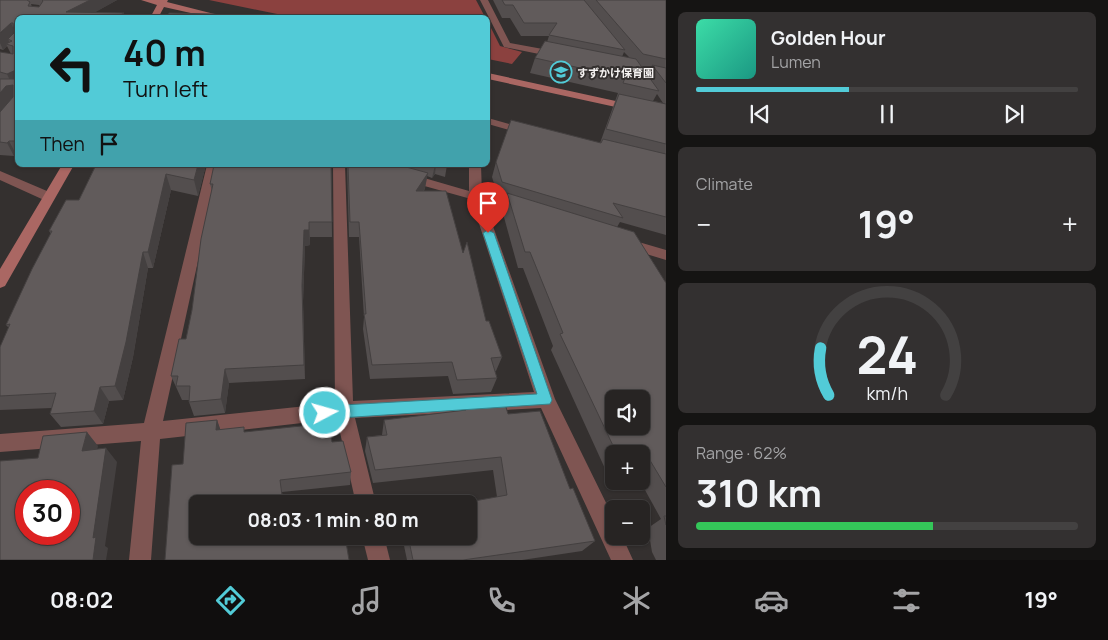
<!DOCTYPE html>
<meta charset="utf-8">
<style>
:root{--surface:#272423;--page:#333030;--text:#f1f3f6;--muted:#a4a4a6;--line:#434141;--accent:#52cbd7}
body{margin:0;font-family:Manrope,"Noto Sans JP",sans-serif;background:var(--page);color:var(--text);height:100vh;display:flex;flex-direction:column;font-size:19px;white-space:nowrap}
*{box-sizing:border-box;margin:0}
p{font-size:16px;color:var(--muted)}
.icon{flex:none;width:28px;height:28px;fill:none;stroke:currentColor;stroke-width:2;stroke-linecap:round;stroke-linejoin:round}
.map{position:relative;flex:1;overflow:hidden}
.panel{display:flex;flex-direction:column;gap:12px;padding:12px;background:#151413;width:442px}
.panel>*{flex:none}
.hud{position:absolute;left:15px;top:15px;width:475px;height:152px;border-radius:8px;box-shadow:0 1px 4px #0004,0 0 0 1px var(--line);background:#52cbd7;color:#111;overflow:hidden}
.tools{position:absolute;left:605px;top:390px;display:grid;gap:10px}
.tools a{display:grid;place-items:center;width:45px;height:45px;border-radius:8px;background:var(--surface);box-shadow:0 1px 4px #0004,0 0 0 1px var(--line);font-size:25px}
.speed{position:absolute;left:15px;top:480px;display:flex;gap:10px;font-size:25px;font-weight:700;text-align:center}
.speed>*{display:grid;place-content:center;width:65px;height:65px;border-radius:50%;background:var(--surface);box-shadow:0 1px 4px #0004,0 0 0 1px var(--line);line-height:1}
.speed .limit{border:8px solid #d22;background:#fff;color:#111}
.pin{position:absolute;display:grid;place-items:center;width:42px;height:42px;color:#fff;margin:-51px -21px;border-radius:50% 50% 50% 0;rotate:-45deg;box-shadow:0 0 5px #0007}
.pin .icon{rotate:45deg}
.me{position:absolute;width:55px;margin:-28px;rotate:84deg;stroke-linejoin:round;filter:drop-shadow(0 0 4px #0008)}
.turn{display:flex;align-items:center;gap:18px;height:105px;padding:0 25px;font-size:22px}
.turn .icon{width:65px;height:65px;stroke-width:2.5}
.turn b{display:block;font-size:35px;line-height:42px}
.then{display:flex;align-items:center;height:48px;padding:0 25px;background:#0003;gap:10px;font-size:19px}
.big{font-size:38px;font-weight:700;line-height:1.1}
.panel .card{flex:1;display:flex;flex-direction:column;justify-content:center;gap:8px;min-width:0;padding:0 18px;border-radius:8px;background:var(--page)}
.panel .dial{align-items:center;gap:0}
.dial svg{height:130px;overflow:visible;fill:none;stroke:var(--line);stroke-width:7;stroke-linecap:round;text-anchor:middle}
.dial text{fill:var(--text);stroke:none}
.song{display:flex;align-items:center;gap:15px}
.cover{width:60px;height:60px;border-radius:8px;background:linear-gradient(135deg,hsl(160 70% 55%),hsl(170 70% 35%))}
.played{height:5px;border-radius:2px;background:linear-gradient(90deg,var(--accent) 40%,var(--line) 40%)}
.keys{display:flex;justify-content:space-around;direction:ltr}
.heat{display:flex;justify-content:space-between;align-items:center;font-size:28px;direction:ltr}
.charge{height:8px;border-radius:4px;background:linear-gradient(90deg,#34c759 62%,var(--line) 0)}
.trip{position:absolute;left:189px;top:495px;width:288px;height:50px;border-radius:8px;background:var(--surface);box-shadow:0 1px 4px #0004,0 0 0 1px var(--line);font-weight:700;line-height:50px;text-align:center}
.dock{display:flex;height:80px;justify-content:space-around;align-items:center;background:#100e0e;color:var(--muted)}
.dock .icon{width:35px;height:35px}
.dock .active{color:var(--accent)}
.dock b{font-size:22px;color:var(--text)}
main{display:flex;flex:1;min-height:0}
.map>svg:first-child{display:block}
</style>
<main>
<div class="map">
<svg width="666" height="560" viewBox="0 0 666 560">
<rect width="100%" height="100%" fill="#34302f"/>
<!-- green -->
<path fill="#8b413f" d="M209 0H476L485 17H292Z
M488 22 500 46 522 52 512 64 488 59Z"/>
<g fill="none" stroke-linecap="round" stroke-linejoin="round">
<!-- street -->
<path fill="#7f5552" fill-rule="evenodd" d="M480 0H488L510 43 559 52 564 55 559 58 504 47Z
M488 118 531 130 533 132 527 135 488 124Z
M207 165H219L163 421 335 403 333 165H345L353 401 534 392 471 199 403 180 401 177 407 173 469 191V165H481L482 194 527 207 529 210 522 214 485 204 555 399 614 519V536H622L633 560H611L541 408 355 418 376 504H356L337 419 160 439 151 560H129L141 441 0 452V434L144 423Z
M0 171 54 194 55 197 49 201 44 200 0 180Z
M625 238 666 250V260L620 246 618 243 620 240Z
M362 536H384L390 560H368Z"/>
<!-- secondary -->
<path fill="#aa6763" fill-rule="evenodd" d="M141 0H168L167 2 230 18H213L164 7 158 18H150L157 5Z
M488 73 666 112V118L488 79Z
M62 165H74L5 286 0 288V269Z"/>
</g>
<!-- wall -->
<path fill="#534e4e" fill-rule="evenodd" d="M0 0H117L95 12 18 18V154H16L14 156 0 155V52L11 54 7 46 3 50 0 49ZM31 4 39 5 40 6 39 7H32Z
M493 0H666V235L620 222 617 227 666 283V560H656L652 552 648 528 661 519 640 481H641V454H614V472L607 473 551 350 553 346 523 268H518L502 210 505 199 498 197 492 177 496 162 600 143 618 93 530 73 535 58 547 42 549 36H521L510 18H502ZM624 52 630 58 622 57ZM642 68 649 70 647 75ZM657 94 663 103 653 101Z
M96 165H206L198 196 171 190 153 268H148L133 357 123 400 109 401 103 424 61 427 50 414 52 408 0 410V347L9 328 6 325 51 234 49 231 79 200Z
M331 165 332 237H310V245L305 246 303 302 305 379 229 383 225 413 194 416 189 402V400H182L171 376 186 339 192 310 212 191 210 184Z
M347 165H447L445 177 435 174 432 178 427 176 425 188 424 191 463 253 486 321 502 357 496 371H495L497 378 491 392 453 394 448 376 370 379 363 329 364 317 359 237H349Z
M464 400 508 414 570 489 595 541 582 551 522 560H407L402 536H468L497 497 493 470 373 483 365 451 367 437 382 435 384 420 459 411Z
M217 420 220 429 332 442 351 472 350 485 282 492 284 504H198L165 560 183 464Z"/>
<!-- shaded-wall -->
<path fill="#444040" d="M90 0H117L85 18 66 12Z
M124 13 125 18H115Z
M11 23 17 37 8 39 10 43 6 44 7 46 3 50 0 43V33Z
M18 69V94L0 113V93L6 86 12 85 7 74Z
M9 141 16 154 14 156 7 143Z
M198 165H206L198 196 194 180Z
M435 165H436L435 174 432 178Z
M428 173 425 188 414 206 416 191Z
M166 174 171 190 153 268 148 252Z
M309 222 310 245 305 246 303 302 305 379 302 286 304 230Z
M143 252 148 268 133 357 123 400 115 386Z
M225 369 229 383 225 413 221 399Z
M100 387 109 401 103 424 94 411Z
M217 420 222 434 216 430Z
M87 432 98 446 94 465 82 451Z
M106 448 117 462 105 546 108 548 106 560H93V538Z"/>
<!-- building -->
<path fill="#615b5b" stroke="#444040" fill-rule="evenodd" d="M0 0H27L30 2 28 6 39 7 43 1 42 0H90L66 12 124 13 115 18H18V69L7 74 0 72V52L13 54V46L6 44 12 41 8 39 14 33 13 23H11L0 33Z
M502 0H584L625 50 549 35 557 23H524L513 5H505Z
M596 0H666V59L643 54Z
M169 13 214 14 231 18H167Z
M545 41 636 59 659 91 623 83 625 78 535 58Z
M652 65 666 68V83Z
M0 79H18V141H9L7 143 0 142V112L13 97V85L6 86 0 93Z
M619 94 666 104V144L606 129Z
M511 120 601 143 603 139 666 154V217L613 203 623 218 502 182 496 162Z
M96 165H198L194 180 166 174 148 252H143L126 342 115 386 100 387 94 411 50 414 56 393 0 396V347L10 324 6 325 32 269 52 231H49L66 200H79Z
M214 165H331L332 222H309V230H304L302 286 304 365 225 369 221 399 189 402 190 386H176L178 376H171L179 339H186L192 310 201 239 213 184H210Z
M348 165H399L428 173 416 191H446L463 253 467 242 486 321H489L502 357 491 358 497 378 457 380 452 362 372 365 364 314H366L359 222H350Z
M507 193 634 232 666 283V487L648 457 641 458V454H617L560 334 563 333 530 252H525ZM614 399H641V426H614Z
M503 397 508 414 540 411 570 489 573 488 595 541 463 560H413L408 536H468V504H458L507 495 501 457 375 470 367 437 387 435 384 420 466 410 464 400Z
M217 420 216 430 244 427V432L329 423 332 442 343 441 351 472 280 480 283 504H198V536H345L349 560H165L172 465 183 464 186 423Z
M87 432 82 451 106 448 93 538 96 537 93 560H0V461L38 458 43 436ZM26 491H69V534H26Z
M664 516H666V525Z"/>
<!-- route -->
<path fill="#52cbd7" stroke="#35848c" d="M488 230 494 233 552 400 550 404 325 419 320 417 318 413 320 408 325 406 537 394 483 233Z"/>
<!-- icons -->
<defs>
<g id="school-ring" transform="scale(1.125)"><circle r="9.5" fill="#34302f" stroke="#52cbd7" stroke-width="1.5"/><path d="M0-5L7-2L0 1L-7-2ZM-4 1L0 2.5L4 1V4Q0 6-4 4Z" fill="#52cbd7"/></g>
</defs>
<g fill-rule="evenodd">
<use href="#school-ring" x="561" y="72"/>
</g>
<g text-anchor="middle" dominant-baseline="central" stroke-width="4" stroke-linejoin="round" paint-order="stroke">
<!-- far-poi labels -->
<g font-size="11" font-weight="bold" fill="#f6f3f2" stroke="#34302f" text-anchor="start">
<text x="577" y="72">すずかけ保育園</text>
</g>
</g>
</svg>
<div class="tools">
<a><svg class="icon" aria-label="sound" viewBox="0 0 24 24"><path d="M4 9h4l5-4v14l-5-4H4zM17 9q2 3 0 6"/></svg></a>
<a>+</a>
<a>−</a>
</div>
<div class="speed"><div class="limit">30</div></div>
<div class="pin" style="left:488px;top:233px;background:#d93025"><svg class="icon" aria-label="arrive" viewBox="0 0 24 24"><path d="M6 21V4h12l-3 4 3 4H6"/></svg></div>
<svg class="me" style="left:325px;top:413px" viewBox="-20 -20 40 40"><circle r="17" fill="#52cbd7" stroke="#fff" stroke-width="3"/><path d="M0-11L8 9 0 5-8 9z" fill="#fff"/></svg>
<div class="trip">08:03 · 1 min · 80 m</div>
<div class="hud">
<div class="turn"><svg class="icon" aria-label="left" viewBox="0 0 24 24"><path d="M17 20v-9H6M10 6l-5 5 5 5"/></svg><div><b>40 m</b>Turn left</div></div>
<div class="then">Then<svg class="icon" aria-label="arrive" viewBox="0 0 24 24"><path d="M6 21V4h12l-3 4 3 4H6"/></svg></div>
</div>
</div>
<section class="panel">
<div class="card">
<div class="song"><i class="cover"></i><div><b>Golden Hour</b><p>Lumen</p></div></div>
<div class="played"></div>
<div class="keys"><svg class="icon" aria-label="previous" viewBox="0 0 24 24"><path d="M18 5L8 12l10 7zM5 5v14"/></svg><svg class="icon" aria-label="pause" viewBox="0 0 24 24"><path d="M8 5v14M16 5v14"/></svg><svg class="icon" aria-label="next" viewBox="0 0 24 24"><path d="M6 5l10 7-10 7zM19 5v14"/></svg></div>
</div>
<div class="card"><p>Climate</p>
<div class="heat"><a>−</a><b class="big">19°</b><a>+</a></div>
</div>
<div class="card dial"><svg viewBox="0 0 100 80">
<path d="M14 69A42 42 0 1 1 86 69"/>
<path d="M14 69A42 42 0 0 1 9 40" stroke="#52cbd7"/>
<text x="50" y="56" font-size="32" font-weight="700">24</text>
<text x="50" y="72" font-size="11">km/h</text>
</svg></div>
<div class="card"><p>Range · 62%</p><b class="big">310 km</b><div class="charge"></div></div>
</section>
</main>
<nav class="dock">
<b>08:02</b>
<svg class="icon active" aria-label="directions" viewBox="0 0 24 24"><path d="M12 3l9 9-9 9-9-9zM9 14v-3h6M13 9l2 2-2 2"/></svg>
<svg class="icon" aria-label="music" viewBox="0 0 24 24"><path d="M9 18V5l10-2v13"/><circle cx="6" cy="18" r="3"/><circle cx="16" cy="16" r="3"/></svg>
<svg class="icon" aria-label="phone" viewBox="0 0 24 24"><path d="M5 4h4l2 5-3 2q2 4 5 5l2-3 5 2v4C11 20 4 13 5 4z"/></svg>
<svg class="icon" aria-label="climate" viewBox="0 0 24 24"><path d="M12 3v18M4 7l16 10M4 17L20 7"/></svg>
<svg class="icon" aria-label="car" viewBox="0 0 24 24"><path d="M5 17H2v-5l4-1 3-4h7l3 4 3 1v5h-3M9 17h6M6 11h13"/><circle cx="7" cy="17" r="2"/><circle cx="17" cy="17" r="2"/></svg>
<svg class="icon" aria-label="filters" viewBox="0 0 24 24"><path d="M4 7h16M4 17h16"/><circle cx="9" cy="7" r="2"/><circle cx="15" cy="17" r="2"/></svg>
<b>19°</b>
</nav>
